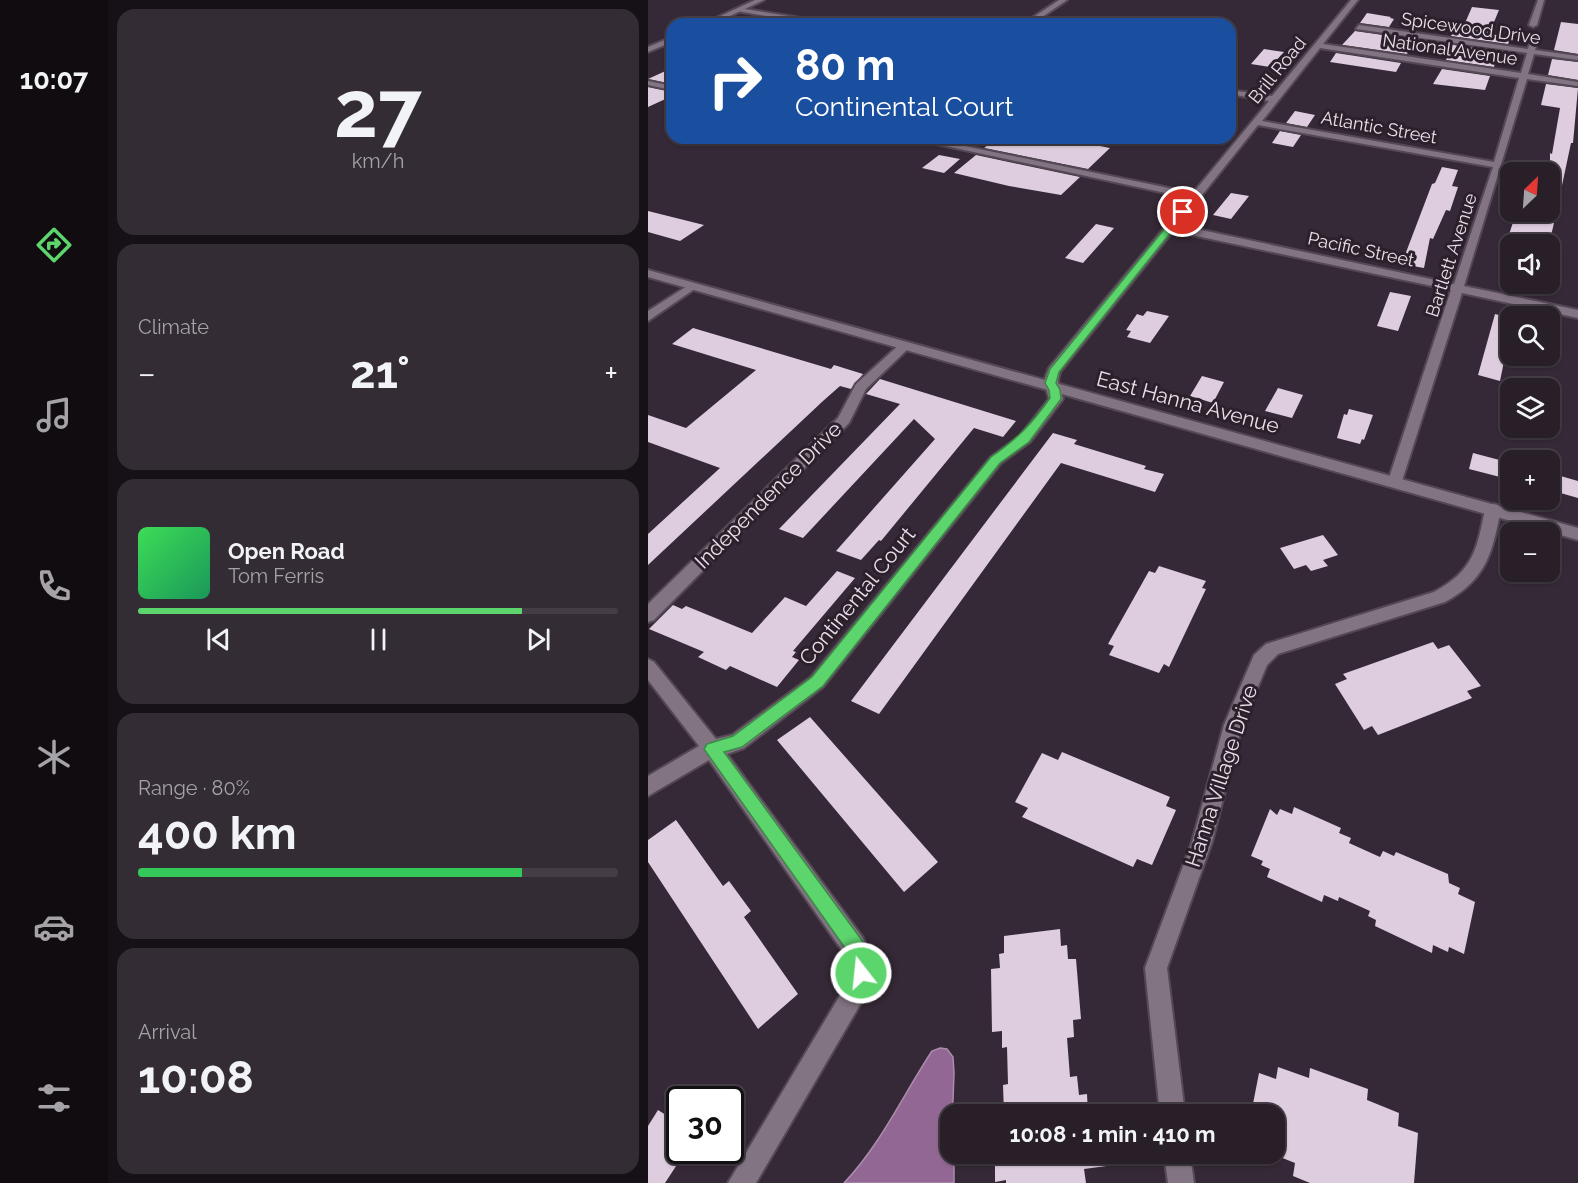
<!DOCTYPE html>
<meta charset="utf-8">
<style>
:root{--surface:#281f29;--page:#342c35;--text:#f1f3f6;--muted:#a5a2a8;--line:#443d46;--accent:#5dd56d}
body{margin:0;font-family:Raleway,sans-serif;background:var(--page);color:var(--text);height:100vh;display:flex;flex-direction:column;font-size:22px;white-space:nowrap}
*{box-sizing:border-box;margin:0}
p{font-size:20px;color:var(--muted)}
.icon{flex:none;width:33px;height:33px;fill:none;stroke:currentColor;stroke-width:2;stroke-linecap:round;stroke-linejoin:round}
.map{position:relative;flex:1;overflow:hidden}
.side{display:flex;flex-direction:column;gap:9px;padding:9px;background:#161117;width:540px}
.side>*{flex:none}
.guide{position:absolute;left:18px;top:18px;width:570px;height:126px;border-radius:18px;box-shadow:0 2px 4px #0004,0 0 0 2px var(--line);background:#1a4fa0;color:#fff;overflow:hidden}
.needle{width:39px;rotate:25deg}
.fabs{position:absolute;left:852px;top:162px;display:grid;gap:12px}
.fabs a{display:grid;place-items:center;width:60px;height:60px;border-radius:12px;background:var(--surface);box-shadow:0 2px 4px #0004,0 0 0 2px var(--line);font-size:30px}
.speed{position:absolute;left:18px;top:1086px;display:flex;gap:12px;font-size:30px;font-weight:700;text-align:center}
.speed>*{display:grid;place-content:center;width:78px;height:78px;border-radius:50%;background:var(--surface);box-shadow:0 2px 4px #0004,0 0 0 2px var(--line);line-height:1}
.speed .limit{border:3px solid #111;border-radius:9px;background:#fff;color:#111}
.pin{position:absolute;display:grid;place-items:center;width:51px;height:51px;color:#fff;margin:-26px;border:3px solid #fff;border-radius:50%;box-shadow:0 2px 6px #0007}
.me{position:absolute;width:66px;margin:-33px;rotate:344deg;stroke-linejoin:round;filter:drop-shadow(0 0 4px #0008)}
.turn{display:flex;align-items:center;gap:21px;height:126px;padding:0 30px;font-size:27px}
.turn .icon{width:78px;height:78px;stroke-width:2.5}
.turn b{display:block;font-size:42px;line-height:51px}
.big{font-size:45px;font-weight:700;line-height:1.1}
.side .widget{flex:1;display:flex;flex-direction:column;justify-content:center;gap:9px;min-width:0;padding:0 21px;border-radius:18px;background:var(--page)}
.side .dial{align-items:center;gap:0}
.dial b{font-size:78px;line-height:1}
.song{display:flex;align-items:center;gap:18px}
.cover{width:72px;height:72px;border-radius:9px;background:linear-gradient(135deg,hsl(130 70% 55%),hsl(150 70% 35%))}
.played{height:6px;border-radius:3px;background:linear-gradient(90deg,var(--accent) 80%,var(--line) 80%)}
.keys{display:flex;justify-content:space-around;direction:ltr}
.heat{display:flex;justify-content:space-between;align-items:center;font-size:33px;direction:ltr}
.charge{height:9px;border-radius:4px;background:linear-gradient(90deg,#34c759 80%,var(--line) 0)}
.trip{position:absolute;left:292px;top:1104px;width:345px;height:60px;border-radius:18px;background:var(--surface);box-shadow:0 2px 4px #0004,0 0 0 2px var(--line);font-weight:700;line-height:60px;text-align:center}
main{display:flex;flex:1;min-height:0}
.dock{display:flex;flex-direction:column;width:108px;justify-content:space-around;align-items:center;background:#100c10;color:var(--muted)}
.dock .icon{width:42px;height:42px}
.dock .active{color:var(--accent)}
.dock b{font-size:27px;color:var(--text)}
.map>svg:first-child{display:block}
</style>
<main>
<nav class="dock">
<b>10:07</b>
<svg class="icon active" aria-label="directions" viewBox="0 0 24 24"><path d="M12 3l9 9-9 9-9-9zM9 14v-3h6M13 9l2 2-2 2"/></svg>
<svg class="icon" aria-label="music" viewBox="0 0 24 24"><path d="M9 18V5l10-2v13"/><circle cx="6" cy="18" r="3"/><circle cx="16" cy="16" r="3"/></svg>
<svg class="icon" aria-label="phone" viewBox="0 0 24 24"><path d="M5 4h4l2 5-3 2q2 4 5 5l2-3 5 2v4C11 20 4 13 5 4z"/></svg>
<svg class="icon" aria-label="climate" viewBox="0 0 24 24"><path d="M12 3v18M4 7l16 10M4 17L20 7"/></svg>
<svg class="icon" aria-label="car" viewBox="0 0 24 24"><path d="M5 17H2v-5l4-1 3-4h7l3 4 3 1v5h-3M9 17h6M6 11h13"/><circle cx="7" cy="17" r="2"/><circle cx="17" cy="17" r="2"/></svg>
<svg class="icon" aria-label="filters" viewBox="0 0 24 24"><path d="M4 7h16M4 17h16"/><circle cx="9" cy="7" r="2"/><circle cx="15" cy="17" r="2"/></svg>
</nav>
<section class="side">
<div class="widget dial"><b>27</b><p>km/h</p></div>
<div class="widget"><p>Climate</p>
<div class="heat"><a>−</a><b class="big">21°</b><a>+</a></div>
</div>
<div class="widget">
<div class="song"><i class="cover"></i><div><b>Open Road</b><p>Tom Ferris</p></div></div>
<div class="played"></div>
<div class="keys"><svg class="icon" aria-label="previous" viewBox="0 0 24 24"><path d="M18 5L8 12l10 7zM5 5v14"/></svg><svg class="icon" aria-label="pause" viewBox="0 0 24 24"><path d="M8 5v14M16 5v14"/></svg><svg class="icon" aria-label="next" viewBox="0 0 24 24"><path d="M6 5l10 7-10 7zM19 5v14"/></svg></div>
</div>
<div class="widget"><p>Range · 80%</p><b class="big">400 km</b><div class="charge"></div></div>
<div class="widget"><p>Arrival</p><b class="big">10:08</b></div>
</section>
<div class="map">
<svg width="930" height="1183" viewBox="0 0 930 1183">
<rect width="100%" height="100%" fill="#362937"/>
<!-- water -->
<path fill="#926793" stroke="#ac8bac" stroke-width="1.5" d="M292 1048 299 1049 305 1057 306 1073 303 1154H306V1183H196C233 1144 255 1095 284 1051Z"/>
<!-- building -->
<path fill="#decdde" d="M824 7 851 10 841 34 863 37 860 44 803 36 806 29 814 30Z
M719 13 743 17 742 18 746 19 741 27 712 23Z
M913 22 930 24V54L906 50Z
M707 31 735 35 734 38 766 42 759 54 694 45Z
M798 44 857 52 853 63 847 62 846 67 798 60 800 56 793 55Z
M616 49 636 52 622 67 603 64Z
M688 53 753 63 748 72 682 62Z
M904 59 930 62V80L900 75Z
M24 68V84L0 79Z
M794 69 842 76 837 90 785 84Z
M898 84 930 88 925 143H923L909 209H902V153L904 154 912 108 893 105Z
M0 87 24 92V96L0 107Z
M647 111 667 115 659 127 638 123Z
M632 131 653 135 645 147 624 143Z
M349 138H412L462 148 440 169 336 148Z
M291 155 312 159 296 173 274 168Z
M328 155 432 177 413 195 361 186 306 173Z
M794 167 810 170 804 186 810 187 802 211 798 210 785 239 782 238 776 268 759 265 761 256 757 255 784 184 787 183Z
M583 193 601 196 583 219 565 215Z
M0 211 56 225 32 241 0 232Z
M867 216 906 223 901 244H858Z
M448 224 466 228 435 263 417 258Z
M742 292 763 296 750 331 729 326Z
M499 311 521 316 502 343 479 337 483 331 478 330 489 314 495 316Z
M847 314 862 318V332L852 381 830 375Z
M45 328 183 369 186 365 215 374 203 389 192 386 175 401 0 565V534L72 468 0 442V415L38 428 108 370 24 344Z
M554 376 576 382 565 403 542 396Z
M232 379 368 421 355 437 326 428 233 541 231 540 213 560 188 551 287 439 266 419 155 538 131 529 252 404 218 394Z
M630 388 655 395 644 418 617 411Z
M701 409 725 415 716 440 714 439 712 444 689 438 696 414 699 415Z
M405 433 429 440 426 444 498 466 496 469 516 474 507 492 413 463 231 714 203 701Z
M825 453 859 462 856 478 821 469Z
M902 473 930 481V498L902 490Z
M675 535 690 555 675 560 680 566 663 571 658 565 646 569 632 548Z
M511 566 558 581 554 588 558 589 521 667 516 664 511 673 461 655 466 646 460 644 501 571 507 573Z
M189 571 207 578 145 651 148 652 144 657 151 660 129 687 82 666 78 670 50 657 56 652 1 629 25 605 34 609 38 606 104 633 137 597 158 606Z
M785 642 790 649 801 645 833 686 819 691 824 698 730 735 724 726 716 730 687 684 699 679 695 674Z
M162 717 290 862 256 892 129 740Z
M414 752 522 797 518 806 528 810 504 865 489 859 485 867 374 817 380 808 367 802 394 753 410 760Z
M646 807 693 828 691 833 703 838 701 843 732 857 735 851 746 856 748 852 800 874 801 883 812 888 810 894 827 902 816 954 801 947 800 952 785 945 784 953 727 926 728 920 720 916 722 911 691 897 690 901 676 895 674 902 619 877 622 869 613 865 615 861 603 856 622 809 629 815 632 809 644 814Z
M28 820 75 886 81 881 103 911 96 917 150 994 110 1029 0 862V840Z
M412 929 413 946 419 945 420 959H428L433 1019 425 1020 426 1037 419 1038 422 1077 429 1076 431 1095 439 1094 440 1114H356L355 1085 360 1084 359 1047 354 1048V1031L344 1032 343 969 352 968 351 954 356 953V936Z
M630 1067 661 1078 662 1068 720 1089 719 1100 751 1113 750 1126 770 1133 766 1183H662L645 1176 647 1163 627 1155V1114H603L611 1073 628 1079Z
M10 1110 32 1124V1160L17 1183H0V1126Z
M347 1154H474V1164L436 1169 438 1183H358V1180L347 1182Z"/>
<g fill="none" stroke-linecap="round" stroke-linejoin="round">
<!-- minor casing -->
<g stroke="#534853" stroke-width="4">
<path id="minor" d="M411 0H419L384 24H375Z
M703 0H710L675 44 873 73 879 53 708 29 711 25 880 49 883 38 887 36 891 38 887 50 930 56V60L886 54 880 74 930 82V86L879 79 816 286 930 310V318L814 293 754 481 747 486 740 481 803 290 525 231 412 372 410 381 415 399 382 442 353 463 175 687 96 748 79 754 215 938C226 963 225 979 213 1003L108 1183H80L197 987 201 971 200 959 61 760 0 796V776L51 746 0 680V659L6 662 68 739 84 735 163 677 343 457 372 436 401 399 396 381 401 368 541 198 260 138H278L545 193 621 101 582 94V90L624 96ZM672 48 871 78 846 162 614 121ZM610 125 845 167 806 284 530 225Z
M890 0H896L889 25 885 27 881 25Z
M91 8 177 22 181 24H164L89 11Z
M0 81 24 86V90L0 85Z
M44 283 50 286 48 288 0 321V311Z
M257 342 263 346 218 389 201 423 6 620 0 622V604L190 418 208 384 253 343Z
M845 504 850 505 853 509C844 553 839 579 797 602L630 654 619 665 594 725 564 842 519 968 537 1114H512L497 968 544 842 576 725 606 655 618 644 786 592C825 571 829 550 837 509L840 505Z
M516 1154H542L546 1183H520Z"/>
</g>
<!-- secondary casing -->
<g stroke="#534853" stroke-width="4">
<path id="secondary" d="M107 0H116L65 24H55Z
M24 37V42L0 52V47Z
M0 270 930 528V540L0 277Z"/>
</g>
<!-- minor -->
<use href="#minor" fill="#837483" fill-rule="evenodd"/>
<!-- secondary -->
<use href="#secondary" fill="#837483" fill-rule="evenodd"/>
</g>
<!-- route -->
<path fill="#5dd56d" stroke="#3c8a47" stroke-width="1.5" d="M532 210 539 212 411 372 408 383 412 390 413 399 381 442 352 463 175 686 94 747 76 752 213 939C220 952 226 965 220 979L213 982 207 979 200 952 56 749 59 744 85 736 164 677 343 457C370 438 383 425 402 398L401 390 397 383 402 369Z"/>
<g text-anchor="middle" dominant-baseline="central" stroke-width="6" stroke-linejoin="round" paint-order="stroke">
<!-- far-street labels -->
<g font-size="18" fill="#e8e0e8" stroke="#2c202c">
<text transform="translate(823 28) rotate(8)">Spicewood Drive</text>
<text transform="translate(802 49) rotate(8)">National Avenue</text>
<text transform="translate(629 70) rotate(-51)">Brill Road</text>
<text transform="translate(731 127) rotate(10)">Atlantic Street</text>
<text transform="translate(713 249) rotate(12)">Pacific Street</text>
<text transform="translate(803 255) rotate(-72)">Bartlett Avenue</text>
</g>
<!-- street labels -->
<g font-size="21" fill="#e8e0e8" stroke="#2c202c">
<text transform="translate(540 402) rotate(15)">East Hanna Avenue</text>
<text transform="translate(120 495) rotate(-45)">Independence Drive</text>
<text transform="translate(209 596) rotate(-51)">Continental Court</text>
<text transform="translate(573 776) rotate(-72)">Hanna Village Drive</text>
</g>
</g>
</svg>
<div class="fabs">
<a><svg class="needle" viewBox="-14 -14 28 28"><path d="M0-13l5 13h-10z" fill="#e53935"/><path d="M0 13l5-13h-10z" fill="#a5a2a8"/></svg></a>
<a><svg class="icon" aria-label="sound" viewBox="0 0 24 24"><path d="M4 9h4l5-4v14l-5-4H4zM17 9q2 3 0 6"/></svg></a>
<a><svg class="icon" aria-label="search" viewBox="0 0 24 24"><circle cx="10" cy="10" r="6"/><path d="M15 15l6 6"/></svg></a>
<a><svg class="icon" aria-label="layers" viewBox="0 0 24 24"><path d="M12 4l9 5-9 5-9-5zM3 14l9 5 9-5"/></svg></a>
<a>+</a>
<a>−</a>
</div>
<div class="speed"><div class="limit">30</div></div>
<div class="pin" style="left:535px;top:212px;background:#d93025"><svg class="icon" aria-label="arrive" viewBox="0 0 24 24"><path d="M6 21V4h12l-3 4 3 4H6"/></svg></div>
<svg class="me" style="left:213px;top:973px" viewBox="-20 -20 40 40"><circle r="17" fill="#5dd56d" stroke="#fff" stroke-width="3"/><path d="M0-11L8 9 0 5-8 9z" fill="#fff"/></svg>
<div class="trip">10:08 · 1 min · 410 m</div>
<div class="guide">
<div class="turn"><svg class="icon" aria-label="right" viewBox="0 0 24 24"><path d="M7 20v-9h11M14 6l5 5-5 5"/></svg><div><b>80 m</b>Continental Court</div></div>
</div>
</div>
</main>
